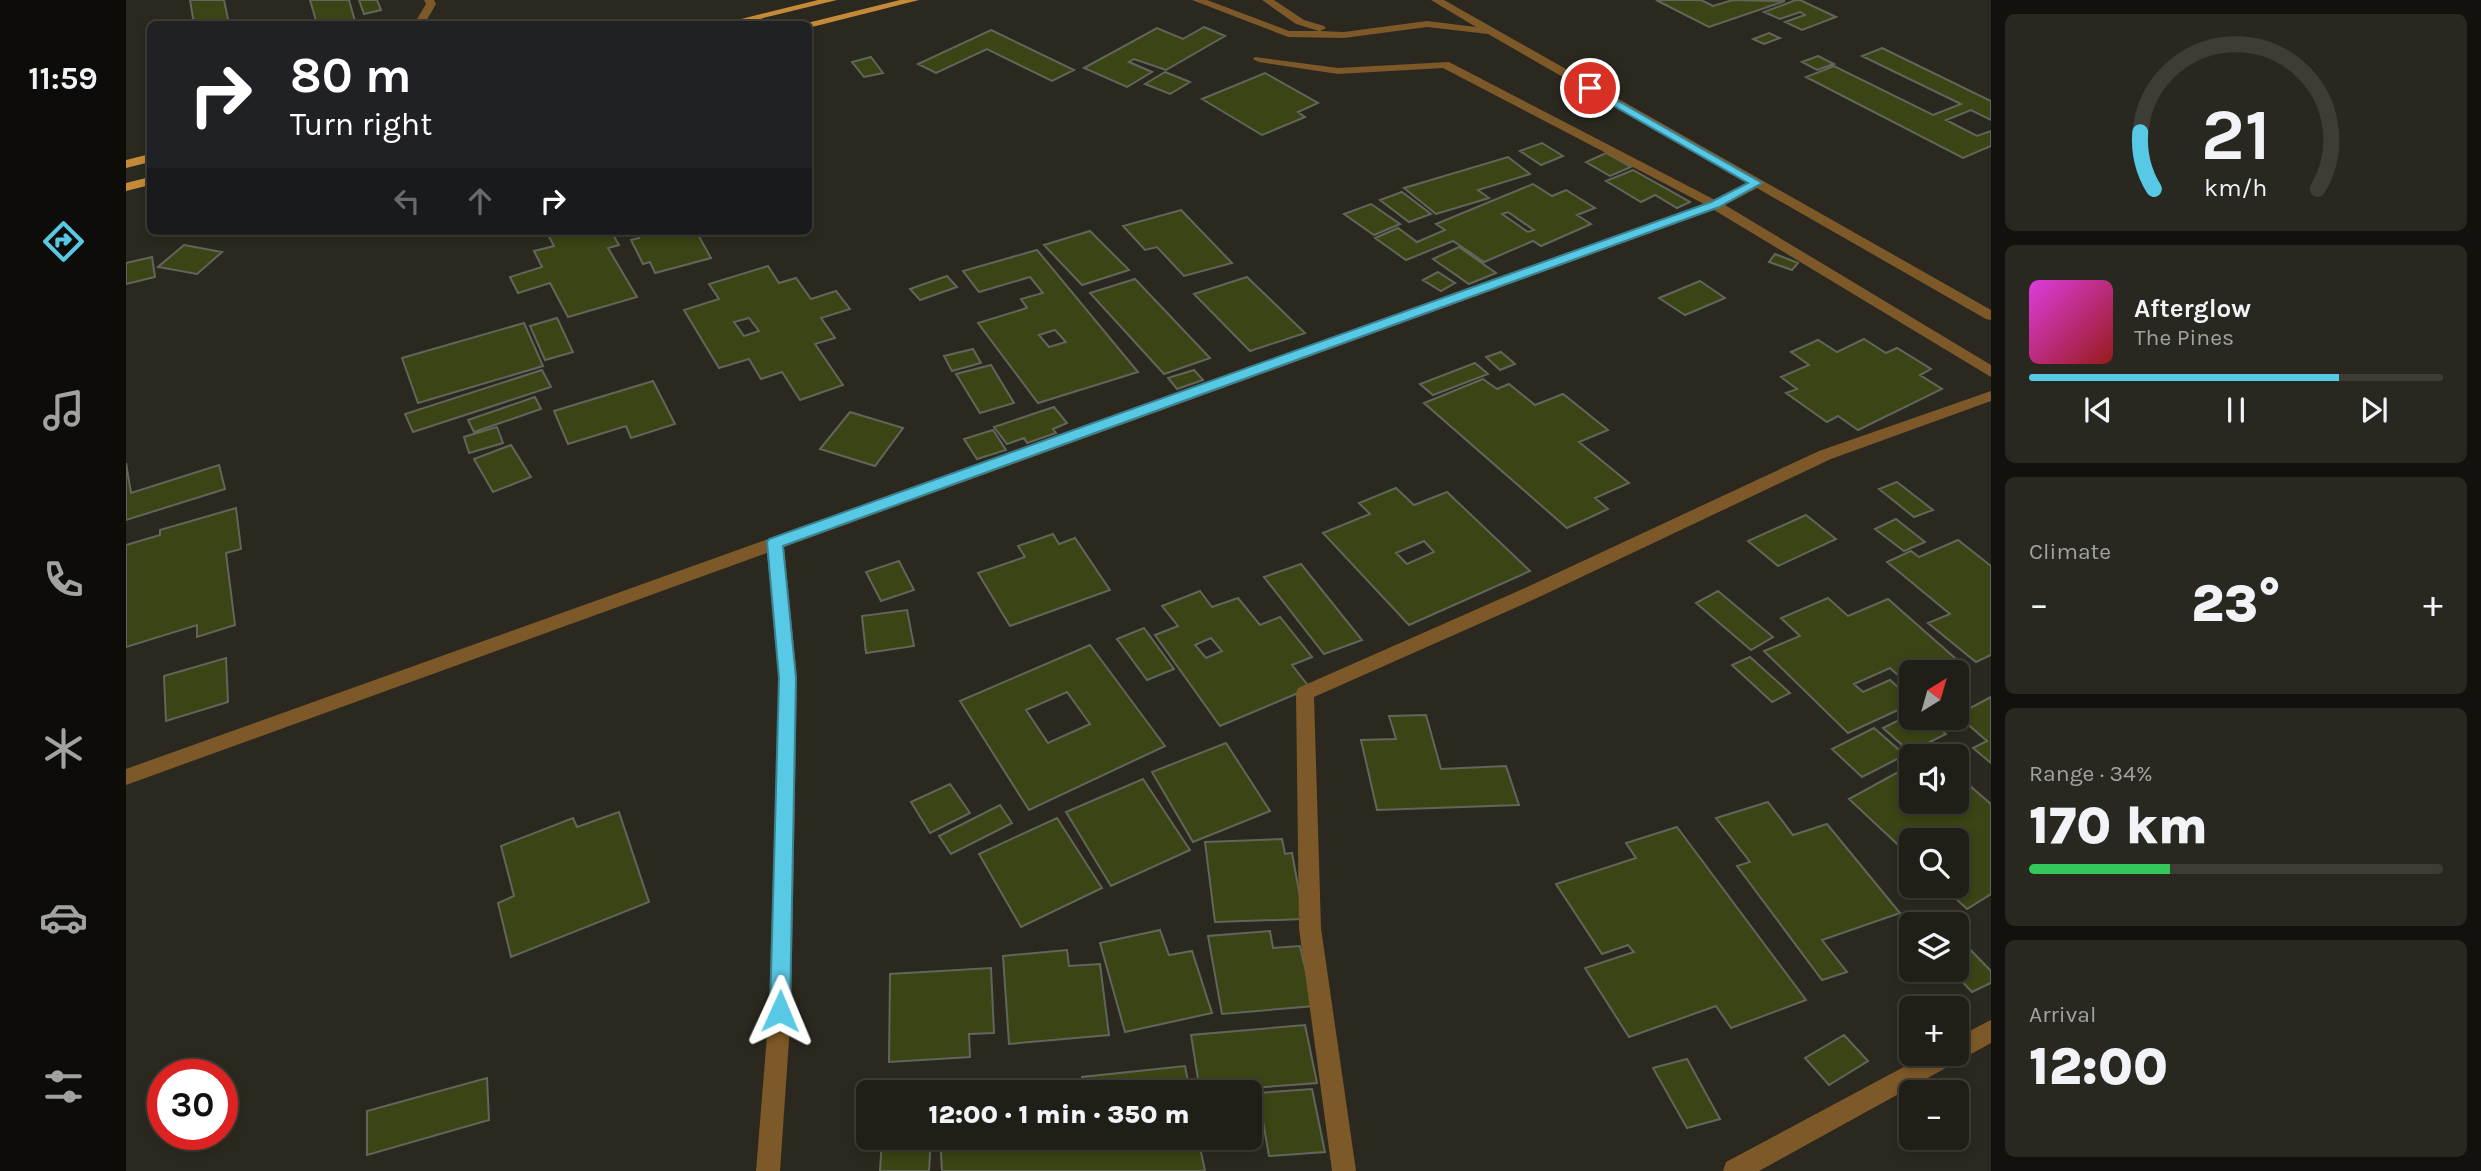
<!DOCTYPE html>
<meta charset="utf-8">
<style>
:root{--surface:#201f17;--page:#282720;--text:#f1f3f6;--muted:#a2a2a1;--line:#3d3d36;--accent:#58c9e4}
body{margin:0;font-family:Karla,sans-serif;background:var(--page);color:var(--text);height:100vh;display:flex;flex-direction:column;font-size:26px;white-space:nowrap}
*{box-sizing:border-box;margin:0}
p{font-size:23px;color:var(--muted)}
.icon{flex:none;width:38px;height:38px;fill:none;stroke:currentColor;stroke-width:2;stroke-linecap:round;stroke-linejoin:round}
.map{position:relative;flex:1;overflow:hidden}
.side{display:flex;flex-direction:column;gap:14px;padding:14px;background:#12110d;width:490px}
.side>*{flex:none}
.top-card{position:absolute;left:21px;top:21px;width:665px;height:214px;border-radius:10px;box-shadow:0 4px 10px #0003,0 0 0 2px var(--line);background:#202124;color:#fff;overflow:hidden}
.needle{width:46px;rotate:37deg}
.tools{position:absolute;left:1773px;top:660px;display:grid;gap:14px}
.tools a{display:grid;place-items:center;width:70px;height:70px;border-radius:10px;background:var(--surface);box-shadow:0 4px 10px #0003,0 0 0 2px var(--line);font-size:35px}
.speed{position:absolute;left:21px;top:1059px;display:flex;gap:14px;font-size:35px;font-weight:700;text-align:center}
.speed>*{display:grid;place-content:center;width:91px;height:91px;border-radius:50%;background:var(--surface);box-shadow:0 4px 10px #0003,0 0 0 2px var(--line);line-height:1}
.speed .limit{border:10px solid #d22;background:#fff;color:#111}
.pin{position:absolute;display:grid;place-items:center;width:60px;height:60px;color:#fff;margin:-30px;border:4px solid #fff;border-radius:50%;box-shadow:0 2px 7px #0007}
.me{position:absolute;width:77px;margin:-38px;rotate:1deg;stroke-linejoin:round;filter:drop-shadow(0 0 5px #0008)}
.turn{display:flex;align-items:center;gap:24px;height:147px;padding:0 28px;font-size:32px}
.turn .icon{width:91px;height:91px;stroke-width:2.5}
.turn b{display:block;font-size:49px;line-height:60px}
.lanes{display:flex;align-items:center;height:66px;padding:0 28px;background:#0003;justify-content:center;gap:35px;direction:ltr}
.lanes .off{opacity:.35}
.big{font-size:52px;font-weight:800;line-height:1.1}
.side .tile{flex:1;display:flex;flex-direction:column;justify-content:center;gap:10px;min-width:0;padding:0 24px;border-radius:10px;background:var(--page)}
.side .dial{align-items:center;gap:0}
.dial svg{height:182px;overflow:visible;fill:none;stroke:var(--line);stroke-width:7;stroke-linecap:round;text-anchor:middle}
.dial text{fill:var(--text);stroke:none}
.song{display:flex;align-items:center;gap:21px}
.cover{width:84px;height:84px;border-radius:10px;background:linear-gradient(135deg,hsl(300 70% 55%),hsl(0 70% 35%))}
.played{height:7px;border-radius:4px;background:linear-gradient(90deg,var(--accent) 75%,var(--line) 75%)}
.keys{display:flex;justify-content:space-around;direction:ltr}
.heat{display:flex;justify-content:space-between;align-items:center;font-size:38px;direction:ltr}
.charge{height:10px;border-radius:5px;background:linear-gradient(90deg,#34c759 34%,var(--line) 0)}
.trip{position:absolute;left:730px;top:1080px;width:406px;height:70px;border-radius:10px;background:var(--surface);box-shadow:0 4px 10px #0003,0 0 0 2px var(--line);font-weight:800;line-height:70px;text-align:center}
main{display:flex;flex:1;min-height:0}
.tabs{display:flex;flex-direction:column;width:126px;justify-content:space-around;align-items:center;background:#0d0c09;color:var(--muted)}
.tabs .icon{width:49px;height:49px}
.tabs .active{color:var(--accent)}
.tabs b{font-size:32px;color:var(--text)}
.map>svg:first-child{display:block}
</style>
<main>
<nav class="tabs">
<b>11:59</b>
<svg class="icon active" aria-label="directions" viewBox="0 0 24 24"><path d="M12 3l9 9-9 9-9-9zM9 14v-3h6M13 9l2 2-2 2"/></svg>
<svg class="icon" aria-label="music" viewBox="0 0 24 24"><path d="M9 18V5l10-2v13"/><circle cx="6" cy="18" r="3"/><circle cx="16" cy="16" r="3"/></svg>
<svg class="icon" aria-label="phone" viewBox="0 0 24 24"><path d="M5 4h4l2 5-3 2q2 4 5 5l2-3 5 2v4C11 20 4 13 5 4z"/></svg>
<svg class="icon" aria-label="climate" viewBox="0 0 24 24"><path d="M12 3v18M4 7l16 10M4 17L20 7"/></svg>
<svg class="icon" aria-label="car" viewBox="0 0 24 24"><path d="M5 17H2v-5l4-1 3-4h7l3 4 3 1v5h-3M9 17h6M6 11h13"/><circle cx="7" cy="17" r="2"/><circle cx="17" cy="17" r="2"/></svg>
<svg class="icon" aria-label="filters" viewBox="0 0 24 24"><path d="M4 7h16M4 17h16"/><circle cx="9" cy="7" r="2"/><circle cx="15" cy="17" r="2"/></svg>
</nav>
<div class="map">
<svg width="1865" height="1171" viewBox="0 0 1865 1171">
<rect width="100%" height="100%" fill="#2b291f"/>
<!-- building -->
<path fill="#3a4414" stroke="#62665a" stroke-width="2" fill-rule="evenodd" d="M64 0H98L103 24H68Z
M184 0H223L229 21 191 24Z
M233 0H251L255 10 238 14Z
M1530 0H1575L1587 6 1607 0 1659 1 1583 27Z
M1670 0H1674L1710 17 1676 30 1659 22 1679 15 1674 12 1654 19 1638 12Z
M1078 27 1099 36 1040 70 1008 59 1003 62 1026 72 1001 87 958 68 1031 28 1057 39Z
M865 30 948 70 926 81 861 49 810 73 792 64Z
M1643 33 1654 38 1638 44 1627 39Z
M1756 48 1865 101V120L1845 110 1820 120 1851 136 1865 131V146L1837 158 1680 77 1708 66 1807 115 1835 104 1736 56Z
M1692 56 1708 64 1691 70 1676 62Z
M745 57 757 73 738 77 726 62Z
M1039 72 1064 82 1044 94 1019 84Z
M1139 73 1192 103 1172 112 1179 117 1136 135 1076 99Z
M1416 143 1437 156 1415 165 1394 151Z
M1480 153 1505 167 1484 176 1460 162Z
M1382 157 1404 174 1352 190 1363 198 1310 214 1278 188Z
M1507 170 1564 202 1551 208 1529 195 1515 202 1480 181Z
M1407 184 1426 196 1440 190 1469 208 1451 215 1465 224 1415 246 1407 241 1358 262 1327 241 1280 260 1249 238 1272 228 1291 242 1319 230 1310 224ZM1382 212 1408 230 1402 232 1376 214Z
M1276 192 1305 214 1283 222 1254 200Z
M1245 204 1274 224 1248 235 1218 214Z
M1055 210 1106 263 1058 276 1031 247 1019 250 997 226Z
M437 231H485L493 245 482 248 511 297 442 317 424 283 392 293 384 277 416 267 408 251 428 246 422 235Z
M509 231H570L585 258 529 273 524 262 517 264 505 240 513 238Z
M964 231 1003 270 956 285 918 245Z
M58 245 96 252 71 274 32 267Z
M1333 247 1370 273 1343 284 1307 259Z
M911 250 1012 372 912 403 852 323 901 308 895 299 917 293 904 277 853 292 837 271ZM929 330 940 342 923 347 913 335Z
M1649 254 1672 263 1666 270 1643 262Z
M26 257 29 277 0 284V263Z
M642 266 653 283 670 278 685 299 710 291 724 309 695 318 709 338 689 344 717 385 674 400 656 372 635 379 623 359 593 368 558 310 593 299 583 284ZM623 318 633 331 618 336 608 322Z
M1312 272 1329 283 1315 291 1297 280Z
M821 276 831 287 794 300 784 289Z
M1121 277 1179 333 1124 351 1068 294Z
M1009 279 1084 358 1038 374 964 293Z
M1574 281 1599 298 1559 315 1533 298Z
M431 318 447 352 419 360 404 326Z
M398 323 417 366 292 403 276 358Z
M1738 339 1760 353 1771 348 1805 369 1794 375 1816 389 1732 430 1712 416 1701 422 1660 393 1671 389 1655 377 1683 365 1665 352 1692 340 1711 352Z
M847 349 855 363 826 371 818 356Z
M1375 352 1389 364 1374 370 1360 357Z
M1349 363 1362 374 1307 395 1294 384Z
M865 365 888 403 854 413 830 374Z
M416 370 425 387 287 432 279 414Z
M1068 370 1077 380 1051 389 1042 378Z
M1357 379 1371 389 1383 384 1409 405 1437 394 1482 430 1453 442 1503 483 1469 498 1482 509 1441 528 1298 403Z
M527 381 549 424 505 438 500 426 442 444 428 411Z
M409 397 415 409 348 432 342 420Z
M928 407 941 423 927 429 930 433 901 443 898 438 881 444 868 427Z
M724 412 777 428 749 466 694 449Z
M371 427 377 443 343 453 338 437Z
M867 430 880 450 851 459 838 439Z
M385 445 405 477 367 492 348 459Z
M0 463 5 493 93 465 99 489 0 520Z
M1771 482 1807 510 1788 517 1753 489Z
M1270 488 1288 505 1321 492 1404 571 1283 625 1197 533 1244 514 1233 503ZM1298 541 1308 552 1281 564 1270 553Z
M110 508 115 549 100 553 109 625 71 637V625L0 647V545L34 535V530Z
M1680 515 1710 539 1652 566 1622 541Z
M1770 519 1799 542 1778 551 1749 529Z
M927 534 933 544 949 538 984 590 884 626 852 573 899 557 892 546Z
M1832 540 1865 566V655L1850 662 1802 623 1824 614 1761 562 1785 551 1793 557Z
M773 561 788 590 755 601 740 572Z
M1175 564 1236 640 1198 654 1138 577Z
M1074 591 1086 607 1112 598 1134 625 1154 617 1186 657 1166 665 1184 688 1094 726 1029 635 1052 626 1036 606ZM1085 638 1096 651 1080 658 1069 645Z
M1592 591 1647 637 1625 650 1570 603Z
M1702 598 1722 616 1762 599 1838 666 1825 672H1785V687L1764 668 1728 684 1737 692 1764 680 1785 699V704L1722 733 1638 651 1674 636 1655 618Z
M781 610 788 646 740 653 736 616Z
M1018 628 1048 669 1021 680 991 639Z
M964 645 1039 746 903 810 834 701ZM941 692 964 724 922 743 900 710Z
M1624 657 1664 693 1646 702 1606 665Z
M100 658 102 702 40 721 38 676Z
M1865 697V763L1847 748 1861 741 1831 715Z
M1785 714V718H1802L1820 734 1784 752 1757 728Z
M1300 715 1315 769 1380 766 1393 805 1251 810 1235 740 1270 739 1263 716Z
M1748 728 1779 755 1736 777 1706 749Z
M1100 743 1144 811 1067 842 1026 772Z
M1785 765V802H1830V774L1865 804V894L1841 909 1816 886H1830V840H1785V857L1723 799Z
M1017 779 1064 850 985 886 940 812Z
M824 784 844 813 804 833 785 802Z
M1642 802 1667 835 1701 824 1774 913 1696 940 1721 972 1696 980 1611 866 1624 862 1590 818Z
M874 805 886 823 825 854 813 836Z
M493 812 523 902 385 957 372 903 388 896 375 846 447 818 451 827Z
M931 818 976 888 895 927 853 854Z
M1551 827 1680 1000 1605 1028 1590 1006 1503 1037 1459 968 1508 952 1502 945 1476 954 1430 884 1510 858 1500 843Z
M1156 839 1159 854 1166 853 1178 919 1089 922 1079 842Z
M1034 930 1043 955 1066 951 1086 1013 999 1032 974 943Z
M1144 931 1147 948 1174 946 1188 1006 1096 1014 1082 936Z
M1830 935 1865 971V983L1846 992 1825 970H1830Z
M941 950 943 966 974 964 983 1035 883 1044 877 956Z
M865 968 868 1033 843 1034 844 1057 763 1062 764 974Z
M1179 1025 1191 1083 1074 1092 1065 1035Z
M1718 1035 1742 1061 1703 1085 1679 1058Z
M1561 1059 1594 1119 1561 1128 1527 1068Z
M1059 1066 1064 1092H957L956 1077Z
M361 1078 363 1120 241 1155V1111Z
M920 1084V1092H853Z
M1186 1089 1199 1152 1143 1156 1132 1093Z
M756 1138H805L803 1171H754Z
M814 1138H926V1142L963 1138H1072L1079 1171H816Z"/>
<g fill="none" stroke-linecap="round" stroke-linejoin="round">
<!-- minor -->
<path fill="#7d5828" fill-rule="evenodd" d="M298 0H308L310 4 299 23 283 24 291 19 300 4Z
M1066 0H1081L1163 31H1193L1170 24 1136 0H1148L1178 20 1198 26 1200 28 1194 31 1218 32 1301 21 1350 27 1305 0H1318L1865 310V320L1860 319 1631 188 1599 205 1865 365V377L1588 210 658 547 671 678 665 1011 654 1171H630L643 1011 653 678 641 553 0 785V769L1578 204 1317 68 1212 74 1133 62 1127 59 1129 57 1212 68 1323 62 1589 200 1622 183 1362 34 1301 27 1218 38 1162 37Z
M1865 391V401L1705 459 1411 598 1188 697 1195 928 1230 1171H1206L1173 928 1170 693 1172 688 1399 588 1693 451Z
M1865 1020V1043L1633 1171H1597L1600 1162 1802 1054H1830V1038Z"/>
<!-- major -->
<path fill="#c58a38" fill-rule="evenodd" d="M692 0H711L613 24H595Z
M774 0H793L682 28V24H677Z
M24 154V162L0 168V160Z
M24 177V185L0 191V183Z"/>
</g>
<!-- route -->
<path fill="#58c9e4" stroke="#398394" stroke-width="2" d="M1464 85 1636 183 1593 207 657 546 670 678 664 1011 661 1018 654 1021 647 1018 644 1011 653 678 641 542 643 539 1585 202 1622 183 1460 90 1459 88Z"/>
</svg>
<div class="tools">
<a><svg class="needle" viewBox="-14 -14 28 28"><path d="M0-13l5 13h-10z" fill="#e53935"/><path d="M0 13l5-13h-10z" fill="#a2a2a1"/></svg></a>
<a><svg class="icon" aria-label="sound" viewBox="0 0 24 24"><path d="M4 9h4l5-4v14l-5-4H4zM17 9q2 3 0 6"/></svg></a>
<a><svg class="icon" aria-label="search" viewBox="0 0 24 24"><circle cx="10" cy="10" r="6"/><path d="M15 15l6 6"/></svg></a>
<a><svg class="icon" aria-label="layers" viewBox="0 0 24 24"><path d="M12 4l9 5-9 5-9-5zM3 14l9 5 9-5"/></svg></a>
<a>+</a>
<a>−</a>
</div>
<div class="speed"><div class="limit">30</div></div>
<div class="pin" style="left:1464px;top:88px;background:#d93025"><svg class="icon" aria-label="arrive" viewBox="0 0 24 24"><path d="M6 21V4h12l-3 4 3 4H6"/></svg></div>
<svg class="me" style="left:654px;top:1011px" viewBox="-20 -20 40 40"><path d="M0-17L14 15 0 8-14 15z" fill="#58c9e4" stroke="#fff" stroke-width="4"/></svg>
<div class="trip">12:00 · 1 min · 350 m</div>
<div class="top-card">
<div class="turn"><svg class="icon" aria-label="right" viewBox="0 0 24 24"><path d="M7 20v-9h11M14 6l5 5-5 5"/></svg><div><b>80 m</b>Turn right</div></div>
<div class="lanes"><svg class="icon off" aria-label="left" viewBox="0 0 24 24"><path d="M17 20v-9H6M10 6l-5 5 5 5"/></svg><svg class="icon off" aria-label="ahead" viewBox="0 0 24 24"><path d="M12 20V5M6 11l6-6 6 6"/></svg><svg class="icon" aria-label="right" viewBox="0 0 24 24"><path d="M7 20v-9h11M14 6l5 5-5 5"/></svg></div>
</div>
</div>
<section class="side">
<div class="tile dial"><svg viewBox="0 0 100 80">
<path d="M14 69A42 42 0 1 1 86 69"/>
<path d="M14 69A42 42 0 0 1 8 44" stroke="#58c9e4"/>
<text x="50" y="56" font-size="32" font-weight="700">21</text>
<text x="50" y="72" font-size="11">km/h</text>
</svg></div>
<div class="tile">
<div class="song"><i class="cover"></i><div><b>Afterglow</b><p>The Pines</p></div></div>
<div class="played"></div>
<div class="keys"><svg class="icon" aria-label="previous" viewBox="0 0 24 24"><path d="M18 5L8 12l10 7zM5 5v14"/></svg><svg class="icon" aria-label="pause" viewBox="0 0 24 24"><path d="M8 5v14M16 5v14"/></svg><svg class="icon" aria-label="next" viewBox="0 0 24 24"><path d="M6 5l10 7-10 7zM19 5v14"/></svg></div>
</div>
<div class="tile"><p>Climate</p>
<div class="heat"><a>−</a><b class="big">23°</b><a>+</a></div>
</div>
<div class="tile"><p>Range · 34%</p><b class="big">170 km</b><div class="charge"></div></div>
<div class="tile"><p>Arrival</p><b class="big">12:00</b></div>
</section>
</main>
